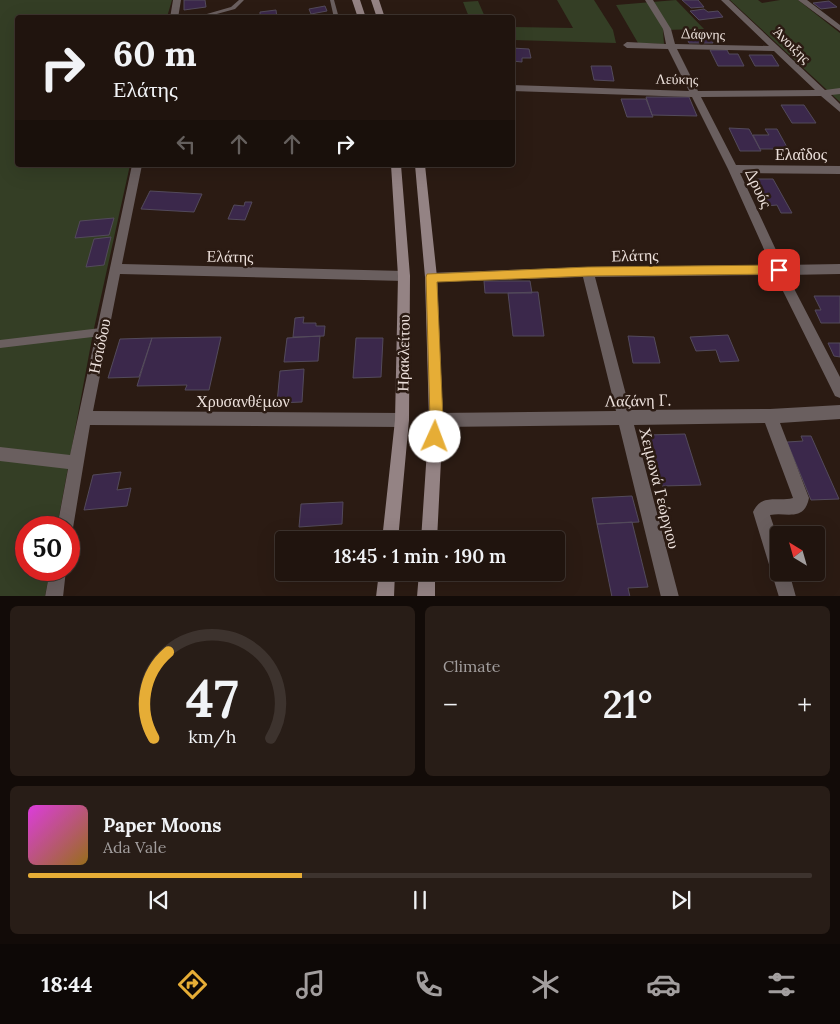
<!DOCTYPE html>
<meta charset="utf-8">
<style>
:root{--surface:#20140e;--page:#281d17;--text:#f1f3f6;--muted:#a29e9e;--line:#3d332e;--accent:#e6ad36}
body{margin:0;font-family:Lora,serif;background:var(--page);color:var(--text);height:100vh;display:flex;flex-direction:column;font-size:19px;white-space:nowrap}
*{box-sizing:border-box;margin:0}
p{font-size:16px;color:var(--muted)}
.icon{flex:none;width:28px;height:28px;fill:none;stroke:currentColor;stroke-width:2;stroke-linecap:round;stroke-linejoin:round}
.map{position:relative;height:596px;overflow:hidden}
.side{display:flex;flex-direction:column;gap:10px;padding:10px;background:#120b08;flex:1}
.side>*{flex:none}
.hud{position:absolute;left:15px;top:15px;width:500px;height:152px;border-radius:5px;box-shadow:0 5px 20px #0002,0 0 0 1px var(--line);background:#20140e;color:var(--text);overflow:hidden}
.needle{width:32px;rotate:323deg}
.buttons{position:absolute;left:770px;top:526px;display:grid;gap:10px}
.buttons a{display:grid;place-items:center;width:55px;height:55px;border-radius:5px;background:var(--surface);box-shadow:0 5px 20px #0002,0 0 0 1px var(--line);font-size:25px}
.speed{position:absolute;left:15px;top:516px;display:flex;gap:10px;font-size:25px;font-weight:700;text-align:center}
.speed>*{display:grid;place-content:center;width:65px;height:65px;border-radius:50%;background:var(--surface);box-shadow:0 5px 20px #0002,0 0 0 1px var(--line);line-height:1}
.speed .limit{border:8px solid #d22;background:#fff;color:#111}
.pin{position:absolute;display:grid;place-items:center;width:42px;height:42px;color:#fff;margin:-21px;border-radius:10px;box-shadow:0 2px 8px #0006}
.me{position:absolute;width:55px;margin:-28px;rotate:2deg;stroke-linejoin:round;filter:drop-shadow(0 0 4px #0008)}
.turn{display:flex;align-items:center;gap:18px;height:105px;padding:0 15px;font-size:22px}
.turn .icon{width:65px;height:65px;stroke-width:2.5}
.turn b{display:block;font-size:35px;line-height:42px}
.lanes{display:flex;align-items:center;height:48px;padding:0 15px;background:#0003;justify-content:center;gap:25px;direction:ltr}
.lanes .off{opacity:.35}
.big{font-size:38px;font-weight:600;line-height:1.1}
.side .widget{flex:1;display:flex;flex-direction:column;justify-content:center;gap:8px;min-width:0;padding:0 18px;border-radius:8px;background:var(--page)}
.side .dial{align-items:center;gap:0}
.dial svg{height:130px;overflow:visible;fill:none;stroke:var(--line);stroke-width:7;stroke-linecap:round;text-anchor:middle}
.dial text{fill:var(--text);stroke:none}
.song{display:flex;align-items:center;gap:15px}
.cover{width:60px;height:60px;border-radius:8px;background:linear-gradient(135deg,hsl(300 70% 55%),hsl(40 70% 35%))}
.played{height:5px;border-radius:2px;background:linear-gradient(90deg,var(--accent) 35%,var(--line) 35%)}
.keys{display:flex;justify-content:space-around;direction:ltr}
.heat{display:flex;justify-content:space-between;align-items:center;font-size:28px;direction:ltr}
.side .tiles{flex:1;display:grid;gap:10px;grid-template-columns:1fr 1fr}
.widget:last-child{grid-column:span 2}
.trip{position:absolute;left:275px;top:531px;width:290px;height:50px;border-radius:5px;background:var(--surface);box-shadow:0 5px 20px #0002,0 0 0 1px var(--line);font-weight:600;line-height:50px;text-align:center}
.dock{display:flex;height:80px;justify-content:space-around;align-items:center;background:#0d0806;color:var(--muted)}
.dock .icon{width:35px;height:35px}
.dock .current{color:var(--accent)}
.dock b{font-size:22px;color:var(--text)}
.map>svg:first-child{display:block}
</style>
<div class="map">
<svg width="840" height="597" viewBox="0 0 840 597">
<rect width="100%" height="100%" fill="#2b1b13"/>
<!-- green -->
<path fill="#343e25" d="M0 0H172L167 17 18 18V165H130L93 333 57 527 26 528V570H50L45 596H0Z
M557 0H594L613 30 616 43 513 40V27L573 28Z
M676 0 704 29 663 30 664 44 638 43 616 5Z
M730 0H758L762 3 780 0H798L840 33V102Z
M478 1 485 17H469L463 2Z"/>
<!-- building -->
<path fill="#3b284b" stroke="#534a5b" d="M184 0H205L206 7 184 10Z
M682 0H698L704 7 691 8Z
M829 1 837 7 821 9 813 3Z
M325 6 327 11 311 14 309 9Z
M704 9 708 12 718 11 723 17 699 20 690 11Z
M276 10 277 18H260V12Z
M684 32 708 33 713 43H689Z
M512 48 529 49 531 58H522V62L512 61Z
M710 50H727L729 54H738L744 66H718Z
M749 55H772L779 66H755Z
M591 66H611L614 81 594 80Z
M646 97H689L697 116 652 115Z
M621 99H646L653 117H627Z
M781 105H804L816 123H792Z
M729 128 749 129 761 151H740Z
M765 129H777L788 149H760L753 135H769Z
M753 179H773L792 213H781L777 205 766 206Z
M150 191 202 194 194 212 141 209Z
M245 202H252L245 220 228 219 234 205 244 206Z
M114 218 109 235 75 238 80 221Z
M111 237 104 265 86 267 94 239Z
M484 281H530L532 293H485Z
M538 292 544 336H513L508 293Z
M814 296H840V323H821L815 310H821Z
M304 317 303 323H316V326H325L324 336 293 337 295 318Z
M728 335 739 361 720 362 716 350 696 351 690 337Z
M320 336 318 361 284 362 287 338Z
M628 336 654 337 660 363H633Z
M221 337 209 390H185L187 385 137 386 152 338Z
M152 338 139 377 108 378 120 339Z
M356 338H383L381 377 353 378Z
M828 343H840V357L834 356Z
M304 369 302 402 277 403 280 371Z
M685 434 701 485 662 486 648 435Z
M801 436H811L839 499 811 500 787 442 803 441Z
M121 472 117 490 131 488 127 506 84 510 93 475Z
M632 496 639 522 597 524 592 498Z
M343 502 342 524 299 527 301 504Z
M632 522 648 587 628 588 630 597H612L597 524Z"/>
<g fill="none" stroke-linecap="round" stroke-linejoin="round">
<!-- lane -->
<path fill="#6a5f5f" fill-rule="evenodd" d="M239 0H244L235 9 202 18H193L231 7Z
M330 0H334L339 18H334Z
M101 328 104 330 105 332 104 334 101 336 0 348V340Z"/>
<!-- street -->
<path fill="#6a5f5f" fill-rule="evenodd" d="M173 0H181L178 18H170Z
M645 0H653L671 29 675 44 769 46 721 0H729L825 90 840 88V94L831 95 840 104V112L821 96 701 97 736 165 840 166V174L740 173 783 265 840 264V274L787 275 840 377V398L835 396 775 275 595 277 630 410 770 409 840 405V419L780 423 809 498C804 522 787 512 770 515L779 542V572H789L796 597H779L753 512C761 493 778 502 793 498L765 423 634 425 679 597H661L619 425 436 427 431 425 429 420 431 415 436 413 616 411 583 277 431 282 427 281 425 277 427 273 588 267 771 265 728 169 692 97 512 91V85L689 91 668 49 627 48 623 45 627 42 666 44 663 29ZM677 49 774 51 815 90 698 91Z
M798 0H807L840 25V31Z
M132 165H142L122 264 404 271 408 272 410 276 408 280 404 281 120 274 93 411 402 413 407 415 409 420 407 425 402 427 90 425 73 528 69 535V528H57L68 469 0 461V447L70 455Z
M50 570H66L63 597H45Z"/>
<!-- secondary -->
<path fill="#948384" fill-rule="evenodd" d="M352 0H360L366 18H358Z
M371 0H379L385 18H377Z
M391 165H401L410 276 409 420 398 540H382L395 420 398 276Z
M415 165H425L437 277 443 420 437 540H421L429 420 425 277Z
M379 572H395L394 597H376Z
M419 572H435V597H417Z"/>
</g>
<!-- route -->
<path fill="#e6ad36" stroke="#967023" d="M779 265 784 270 779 274 588 276 437 282 443 420 440 442 435 444 430 442 428 437 430 420 426 277 427 274 588 267Z"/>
<g text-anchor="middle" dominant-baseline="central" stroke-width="5" stroke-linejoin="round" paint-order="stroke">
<!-- far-street labels -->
<g font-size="14" fill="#ece0db" stroke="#2b1b13">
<text transform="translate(703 34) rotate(2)">Δάφνης</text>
<text transform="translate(792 45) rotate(44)">Άνοιξης</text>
<text transform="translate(677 79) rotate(1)">Λεύκης</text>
</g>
<!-- street labels -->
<g font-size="16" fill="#ece0db" stroke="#2b1b13">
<text x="801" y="154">Ελαΐδος</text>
<text transform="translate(759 188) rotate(65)">Δρυός</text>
<text transform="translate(635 255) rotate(-1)">Ελάτης</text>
<text transform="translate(230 256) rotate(1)">Ελάτης</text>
<text transform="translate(99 346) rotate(-78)">Ησιόδου</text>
<text transform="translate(403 353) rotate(-89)">Ηρακλείτου</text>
<text transform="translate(638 400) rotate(-1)">Λαζάνη Γ.</text>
<text x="243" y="401">Χρυσανθέμων</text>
<text transform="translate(660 488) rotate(76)">Χειμωνά Γεώργιου</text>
</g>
</g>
</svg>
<div class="buttons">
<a><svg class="needle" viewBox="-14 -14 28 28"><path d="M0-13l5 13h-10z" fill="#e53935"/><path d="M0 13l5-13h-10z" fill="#a29e9e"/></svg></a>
</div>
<div class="speed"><div class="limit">50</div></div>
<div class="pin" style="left:779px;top:270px;background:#d93025"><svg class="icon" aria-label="arrive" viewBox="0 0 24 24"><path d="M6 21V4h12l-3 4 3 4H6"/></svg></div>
<svg class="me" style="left:435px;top:437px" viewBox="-20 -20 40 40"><circle r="19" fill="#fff"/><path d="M0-13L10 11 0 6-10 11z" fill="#e6ad36"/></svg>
<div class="trip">18:45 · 1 min · 190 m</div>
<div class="hud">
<div class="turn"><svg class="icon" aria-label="right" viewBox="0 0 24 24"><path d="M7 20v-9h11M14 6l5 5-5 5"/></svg><div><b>60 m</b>Ελάτης</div></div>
<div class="lanes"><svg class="icon off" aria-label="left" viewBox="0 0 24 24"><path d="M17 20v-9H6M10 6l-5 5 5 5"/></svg><svg class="icon off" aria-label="ahead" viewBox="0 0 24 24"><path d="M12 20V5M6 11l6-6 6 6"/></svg><svg class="icon off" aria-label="ahead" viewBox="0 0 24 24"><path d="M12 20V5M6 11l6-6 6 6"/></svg><svg class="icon" aria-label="right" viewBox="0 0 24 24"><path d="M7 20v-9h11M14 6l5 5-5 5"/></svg></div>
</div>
</div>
<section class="side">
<div class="tiles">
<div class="widget dial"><svg viewBox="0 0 100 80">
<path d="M14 69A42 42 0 1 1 86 69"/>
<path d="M14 69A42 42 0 0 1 23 16" stroke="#e6ad36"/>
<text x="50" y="56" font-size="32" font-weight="700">47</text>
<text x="50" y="72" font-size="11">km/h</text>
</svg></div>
<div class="widget"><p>Climate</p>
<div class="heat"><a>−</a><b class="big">21°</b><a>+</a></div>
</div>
<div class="widget">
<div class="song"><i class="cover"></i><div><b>Paper Moons</b><p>Ada Vale</p></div></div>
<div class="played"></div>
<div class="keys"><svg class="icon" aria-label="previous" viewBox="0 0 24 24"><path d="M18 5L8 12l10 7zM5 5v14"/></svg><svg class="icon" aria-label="pause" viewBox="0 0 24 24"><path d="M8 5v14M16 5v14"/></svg><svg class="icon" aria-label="next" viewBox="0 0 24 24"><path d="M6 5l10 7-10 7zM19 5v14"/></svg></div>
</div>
</div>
</section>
<nav class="dock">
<b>18:44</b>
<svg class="icon current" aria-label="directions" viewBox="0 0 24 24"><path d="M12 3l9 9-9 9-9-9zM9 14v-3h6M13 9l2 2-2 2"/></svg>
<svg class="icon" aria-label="music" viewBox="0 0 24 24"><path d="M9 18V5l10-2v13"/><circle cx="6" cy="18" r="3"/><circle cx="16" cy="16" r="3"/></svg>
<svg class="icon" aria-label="phone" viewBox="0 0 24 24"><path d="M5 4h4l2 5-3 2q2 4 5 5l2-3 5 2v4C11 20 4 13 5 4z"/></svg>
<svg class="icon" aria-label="climate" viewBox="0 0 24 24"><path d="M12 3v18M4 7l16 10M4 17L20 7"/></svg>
<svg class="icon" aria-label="car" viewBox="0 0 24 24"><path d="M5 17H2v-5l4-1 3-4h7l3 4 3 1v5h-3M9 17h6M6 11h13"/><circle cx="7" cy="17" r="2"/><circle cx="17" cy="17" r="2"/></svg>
<svg class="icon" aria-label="filters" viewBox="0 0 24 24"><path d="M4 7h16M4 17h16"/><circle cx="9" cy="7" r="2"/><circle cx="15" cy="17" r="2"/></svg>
</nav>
